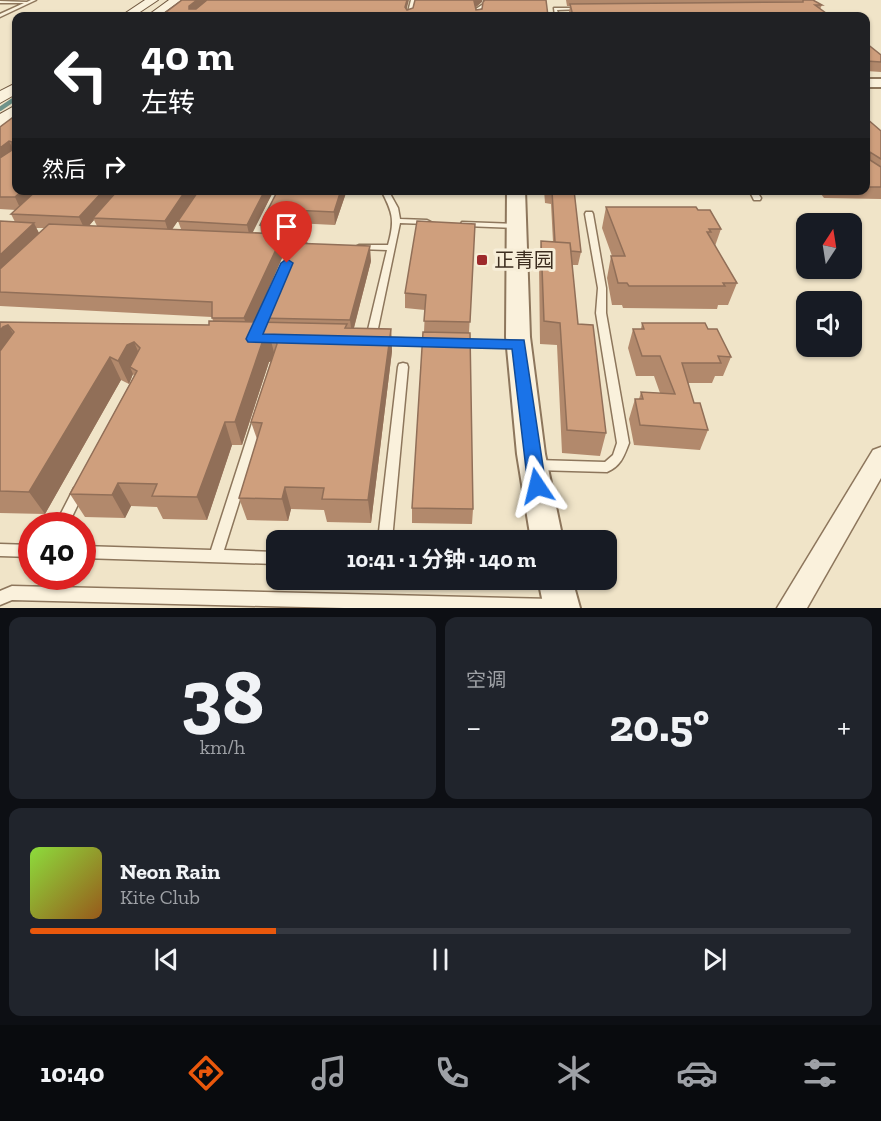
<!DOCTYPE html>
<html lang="zh">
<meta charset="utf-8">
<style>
:root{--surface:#171b24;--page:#20242c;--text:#f1f3f6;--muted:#9ea1a6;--line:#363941;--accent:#ea580c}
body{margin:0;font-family:"Zilla Slab","Noto Sans SC",serif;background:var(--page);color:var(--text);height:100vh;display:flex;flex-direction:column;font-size:22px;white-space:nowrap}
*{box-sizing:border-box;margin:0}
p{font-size:20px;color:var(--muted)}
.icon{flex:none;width:33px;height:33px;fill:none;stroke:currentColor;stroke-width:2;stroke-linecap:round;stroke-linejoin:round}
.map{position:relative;height:608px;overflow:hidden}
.panel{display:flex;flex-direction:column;gap:9px;padding:9px;background:#0d0f14;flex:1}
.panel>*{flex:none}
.banner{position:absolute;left:12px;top:12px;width:858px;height:183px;border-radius:12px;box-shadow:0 2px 4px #0004;background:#202124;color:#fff;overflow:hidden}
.needle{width:39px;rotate:12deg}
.buttons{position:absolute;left:796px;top:213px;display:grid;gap:12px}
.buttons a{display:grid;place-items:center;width:66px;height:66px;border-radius:12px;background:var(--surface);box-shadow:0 2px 4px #0004;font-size:30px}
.speed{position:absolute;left:18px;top:512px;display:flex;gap:12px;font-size:30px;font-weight:700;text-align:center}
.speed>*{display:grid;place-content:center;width:78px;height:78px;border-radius:50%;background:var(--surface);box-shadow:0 2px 4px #0004;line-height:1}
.speed .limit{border:9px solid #d22;background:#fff;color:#111}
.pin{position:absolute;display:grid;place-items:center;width:51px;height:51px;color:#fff;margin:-62px -26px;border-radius:50% 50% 50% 0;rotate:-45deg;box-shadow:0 0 6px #0007}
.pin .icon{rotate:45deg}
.me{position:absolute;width:66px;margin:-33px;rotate:350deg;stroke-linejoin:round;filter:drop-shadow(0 0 4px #0008)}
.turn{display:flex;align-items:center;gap:21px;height:126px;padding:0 30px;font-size:27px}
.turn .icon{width:78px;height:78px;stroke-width:2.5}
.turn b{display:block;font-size:42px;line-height:51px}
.then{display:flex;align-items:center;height:57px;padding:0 30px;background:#0003;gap:12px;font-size:22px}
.big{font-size:45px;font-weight:700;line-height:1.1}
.panel .card{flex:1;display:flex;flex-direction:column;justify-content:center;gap:9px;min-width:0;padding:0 21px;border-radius:12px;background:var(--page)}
.panel .dial{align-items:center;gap:0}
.dial b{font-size:78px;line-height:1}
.song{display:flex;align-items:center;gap:18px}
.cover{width:72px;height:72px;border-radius:9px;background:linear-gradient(135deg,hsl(90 70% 55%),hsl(30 70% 35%))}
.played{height:6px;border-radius:3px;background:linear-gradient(90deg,var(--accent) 30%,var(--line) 30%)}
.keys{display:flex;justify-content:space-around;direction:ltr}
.heat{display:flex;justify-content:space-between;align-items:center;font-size:33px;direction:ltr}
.panel .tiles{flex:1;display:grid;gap:9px;grid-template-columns:1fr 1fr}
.card:last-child{grid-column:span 2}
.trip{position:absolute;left:266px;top:530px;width:351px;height:60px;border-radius:12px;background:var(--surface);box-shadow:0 2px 4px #0004;font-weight:700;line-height:60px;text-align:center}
.tab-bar{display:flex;height:96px;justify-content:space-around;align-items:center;background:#090b0e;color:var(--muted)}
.tab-bar .icon{width:42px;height:42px}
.tab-bar .selected{color:var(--accent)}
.tab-bar b{font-size:27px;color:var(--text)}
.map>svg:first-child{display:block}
</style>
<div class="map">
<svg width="881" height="608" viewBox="0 0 881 608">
<rect width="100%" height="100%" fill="#f0e4c8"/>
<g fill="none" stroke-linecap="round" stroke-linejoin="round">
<!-- stream -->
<path stroke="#6f938a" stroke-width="4.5" d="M0 109 16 98"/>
<!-- service casing -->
<g stroke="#8d765c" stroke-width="3">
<path id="service" d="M31 0H36L0 17V14L24 3H0V1L27 2Z
M411 0H415L411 16H407Z
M484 0H488L489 3 480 9V16H476V9L485 3Z
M554 8H580L582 9 557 10 559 16H555Z
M16 55V69L14 68V56Z
M381 190H388L398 208 400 219 427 220 431 222 427 224 400 223 376 338 371 341 366 338 387 250 359 249 355 247 359 245H388C395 220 393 213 381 190Z
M749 190H756L761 198 760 200H754Z
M586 212H592L593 214 606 288V313L629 443C624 456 621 466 607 472L536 470 532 468 530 465 532 462 536 460 605 462 613 455 617 443 596 313 598 288 585 214Z
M462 222 516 224 520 226 516 228 465 226 461 224Z
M266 241 303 242 307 244 303 246 269 245 265 243Z
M380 338 433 339 436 340 438 342 436 344 433 345 380 344 377 343 375 341 377 339Z
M458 340 517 341 520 342 522 344 520 346 517 347 458 346 455 345 453 343 455 341Z
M403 363 407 364 408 367 392 540H378L398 367 399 364Z
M258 419 262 420 264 423 224 550 276 552V564L82 558V546L211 550 252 423 254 420Z
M78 487 82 488 84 492 68 525H55L74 488Z
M0 544 32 545V557L0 556Z
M12 586 553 599 558 601 560 606 559 608H344L12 600 0 605V591Z"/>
</g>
<!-- minor casing -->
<g stroke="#8d765c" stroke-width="3">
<path id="minor" d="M881 447V478L807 608H777L873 450Z"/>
</g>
<!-- tertiary casing -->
<g stroke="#8d765c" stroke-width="4">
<path id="tertiary" d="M866 79H881V87H866Z
M507 190H525L530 337 545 454 563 540H531L517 454 506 337Z
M538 579H572L580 608H544Z"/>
</g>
<!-- secondary casing -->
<g stroke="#6f573f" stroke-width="2">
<path id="secondary" d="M145 0H158L134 16H121Z
M169 0H181L159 16H147Z
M16 83V94L0 103V91Z
M16 105V117L0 127V114Z"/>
</g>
<!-- service -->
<use href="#service" fill="#faf1dc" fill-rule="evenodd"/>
<!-- minor -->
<use href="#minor" fill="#faf1dc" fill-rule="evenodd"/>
<!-- tertiary -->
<use href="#tertiary" fill="#faf1dc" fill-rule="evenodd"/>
<!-- secondary -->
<use href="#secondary" fill="#faf1dc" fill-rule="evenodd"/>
</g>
<!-- wall -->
<path fill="#b2896c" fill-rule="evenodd" d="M566 0H813L822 5 820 9 830 16H570L569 12 570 6H567Z
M866 43 881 55V72L866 71Z
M16 115V190H199L172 229H181L178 221 274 190 252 232 261 233 260 225 278 190H347L335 225 294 223 287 239H281L282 248 281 251 282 258 254 322H259V318L371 261 354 328 391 329 392 351 371 523 327 522 324 510 291 509 288 521 247 520 239 498 257 439 251 422 271 361 269 362 242 445H232L207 520 163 519 157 507 131 506 125 518 85 517 70 494 134 376 133 374 129 384 121 380 45 514 0 513V322L209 325 213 321 212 317 0 306V221L15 222 11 214 16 210 0 209V127ZM94 220 97 226H89ZM36 228H45L39 233Z
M866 118 881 131V199L824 198 818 190H866Z
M459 190H483V192Z
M544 190H574L581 252 578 265H572L578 324 606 433 600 456 562 453 557 345 540 344 539 263 541 241 553 242 551 204 545 203Z
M606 207 698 210 721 229 715 246 737 283 728 305H718L717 309 623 308 622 305H612L607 278 611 256H612L602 228Z
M475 224 469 333 473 509 472 524 412 523V508L424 332 425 310 405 308V293Z
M642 323 708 329 731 357 723 376H715L712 383H688L694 403 708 430 700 450 634 445 629 419 635 399H639L641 392 660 393 654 376H636L628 348 633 329H641Z"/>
<!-- shaded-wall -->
<path fill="#916f58" d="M197 0H208L192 14 189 9V6Z
M407 0H409L405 15V7Z
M475 0H482V2L474 9V1Z
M9 141 15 153 0 164V148Z
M23 190H42L21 210 15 197Z
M104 190H121L93 218 94 220 85 230 79 217Z
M186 190H199L169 234 165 221Z
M265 190H274L250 238 247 225Z
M341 190H347L335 225 334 212Z
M292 210 294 223 287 239 284 226Z
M34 223 41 237 0 278V255Z
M280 234 282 248 281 251 282 258 249 334 244 318Z
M370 246 371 261 352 335 350 320Z
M8 325 22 348 0 370V330L3 327Z
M391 329 392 351 371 523 368 500Z
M270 337 276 360 269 362 242 445 235 422 263 340Z
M134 342 144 365 130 367 133 374 129 384 118 361 127 345Z
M110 357 121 380 45 514 29 492Z
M225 422 232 445 207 520 197 497Z
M118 483 131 506 125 518 112 495Z
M285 487 291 509 288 521 282 499Z"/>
<!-- building -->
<path fill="#cf9f7d" stroke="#916f58" stroke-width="1.5" d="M182 0H197L189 6V9H196L207 0H407L405 7 407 10 413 8 415 0H475L474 1 476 10 482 9 483 2 485 0H546L548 16H161Z
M803 0H813L822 5H815L830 16H573L570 4 803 2Z
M866 43 881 55V62L866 61Z
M16 115V190H23L15 197H0V158L12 150V142L9 141 0 148V127Z
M866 118 881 131V159L870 152V160L881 167V187H866Z
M37 190H104L79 217 11 214Z
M118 190H186L165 221 93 218Z
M199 190H265L247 225 178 221Z
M278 190H341L334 212 292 210 284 226 260 225Z
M574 190 581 252 571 251 570 243 555 242 552 191 547 190Z
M606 207H696L698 210H710L721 229H709L711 232H707L737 283H723L725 286H629L627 283H618L611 256H625Z
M0 221 34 223 0 255Z
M417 221 475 224 470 322 424 321 426 295 405 293Z
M49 224 280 234 275 243H279L244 318H212V302L0 292V269Z
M541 241 570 243 578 324 593 325 606 433 567 430 560 323 544 321Z
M292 243 370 246 350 320 259 318Z
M209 321 347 324 345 328 391 329 368 500 322 499 324 488 285 487 282 499 239 498 262 423 251 422 277 344 276 340 270 337 263 340 235 422H225L197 497 152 496 157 484 118 483 112 495 70 494 137 371 130 367 140 348 134 342 127 345 118 361 110 357 29 492 0 491V351L14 332 8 325 3 327 0 330V322L209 325Z
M642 323H705L708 329H717L731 357 718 356 721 363H682L694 403H700L708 430 640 425 635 399H643L641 392 675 394 660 356H642L633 329H644Z
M423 332 470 333 473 509 412 508Z"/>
<!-- route -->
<path fill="#1a73e8" stroke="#114b97" stroke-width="1.5" d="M287 259 293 263 263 334 524 340 546 486 544 492 537 494 530 492 528 486 512 349 248 342 246 339 281 263Z"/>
<!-- markers -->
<rect fill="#9e2a2b" stroke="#f7eed8" stroke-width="2" x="476" y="254" width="12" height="12" rx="3"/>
<g text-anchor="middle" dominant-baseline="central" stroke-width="6" stroke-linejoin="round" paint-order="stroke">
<!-- poi labels -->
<g font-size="20" fill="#3d2e20" stroke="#f7eed8" text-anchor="start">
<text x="494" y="260">正青园</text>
</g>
</g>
</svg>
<div class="buttons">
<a><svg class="needle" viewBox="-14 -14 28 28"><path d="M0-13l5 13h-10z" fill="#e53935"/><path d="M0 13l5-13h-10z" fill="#9ea1a6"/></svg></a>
<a><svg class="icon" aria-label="sound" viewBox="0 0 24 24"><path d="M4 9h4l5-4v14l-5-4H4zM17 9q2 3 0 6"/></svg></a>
</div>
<div class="speed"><div class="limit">40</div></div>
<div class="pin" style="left:287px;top:263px;background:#d93025"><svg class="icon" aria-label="arrive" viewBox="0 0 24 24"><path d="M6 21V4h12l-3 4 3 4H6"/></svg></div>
<svg class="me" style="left:537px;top:486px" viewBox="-20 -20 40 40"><path d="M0-17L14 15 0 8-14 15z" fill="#1a73e8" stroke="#fff" stroke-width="4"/></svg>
<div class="trip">10:41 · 1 分钟 · 140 m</div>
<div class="banner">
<div class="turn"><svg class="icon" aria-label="left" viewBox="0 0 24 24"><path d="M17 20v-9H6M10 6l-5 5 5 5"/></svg><div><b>40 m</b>左转</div></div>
<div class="then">然后<svg class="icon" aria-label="right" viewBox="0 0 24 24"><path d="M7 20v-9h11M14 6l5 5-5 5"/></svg></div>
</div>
</div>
<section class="panel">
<div class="tiles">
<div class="card dial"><b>38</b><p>km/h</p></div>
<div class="card"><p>空调</p>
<div class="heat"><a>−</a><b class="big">20.5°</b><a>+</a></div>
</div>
<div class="card">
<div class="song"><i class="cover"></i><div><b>Neon Rain</b><p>Kite Club</p></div></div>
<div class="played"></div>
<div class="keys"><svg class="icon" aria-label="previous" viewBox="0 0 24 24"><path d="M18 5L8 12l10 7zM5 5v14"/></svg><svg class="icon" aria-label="pause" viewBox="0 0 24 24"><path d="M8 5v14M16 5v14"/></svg><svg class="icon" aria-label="next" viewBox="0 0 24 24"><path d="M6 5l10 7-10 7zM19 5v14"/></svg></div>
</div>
</div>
</section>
<nav class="tab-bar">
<b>10:40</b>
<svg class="icon selected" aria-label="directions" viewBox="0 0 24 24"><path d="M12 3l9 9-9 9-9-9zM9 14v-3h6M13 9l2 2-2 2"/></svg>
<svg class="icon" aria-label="music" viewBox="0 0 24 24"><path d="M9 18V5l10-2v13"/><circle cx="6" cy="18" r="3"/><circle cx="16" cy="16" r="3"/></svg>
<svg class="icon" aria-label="phone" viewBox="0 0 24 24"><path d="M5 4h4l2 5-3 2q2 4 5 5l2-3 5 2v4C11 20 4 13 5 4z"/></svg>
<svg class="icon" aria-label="climate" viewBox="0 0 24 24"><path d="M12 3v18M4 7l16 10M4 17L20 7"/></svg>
<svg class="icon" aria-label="car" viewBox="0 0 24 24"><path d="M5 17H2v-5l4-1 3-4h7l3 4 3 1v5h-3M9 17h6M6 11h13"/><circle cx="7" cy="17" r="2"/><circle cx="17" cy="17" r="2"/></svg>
<svg class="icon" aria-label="filters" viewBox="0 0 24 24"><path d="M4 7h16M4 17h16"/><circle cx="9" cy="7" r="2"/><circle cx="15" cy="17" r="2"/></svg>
</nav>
